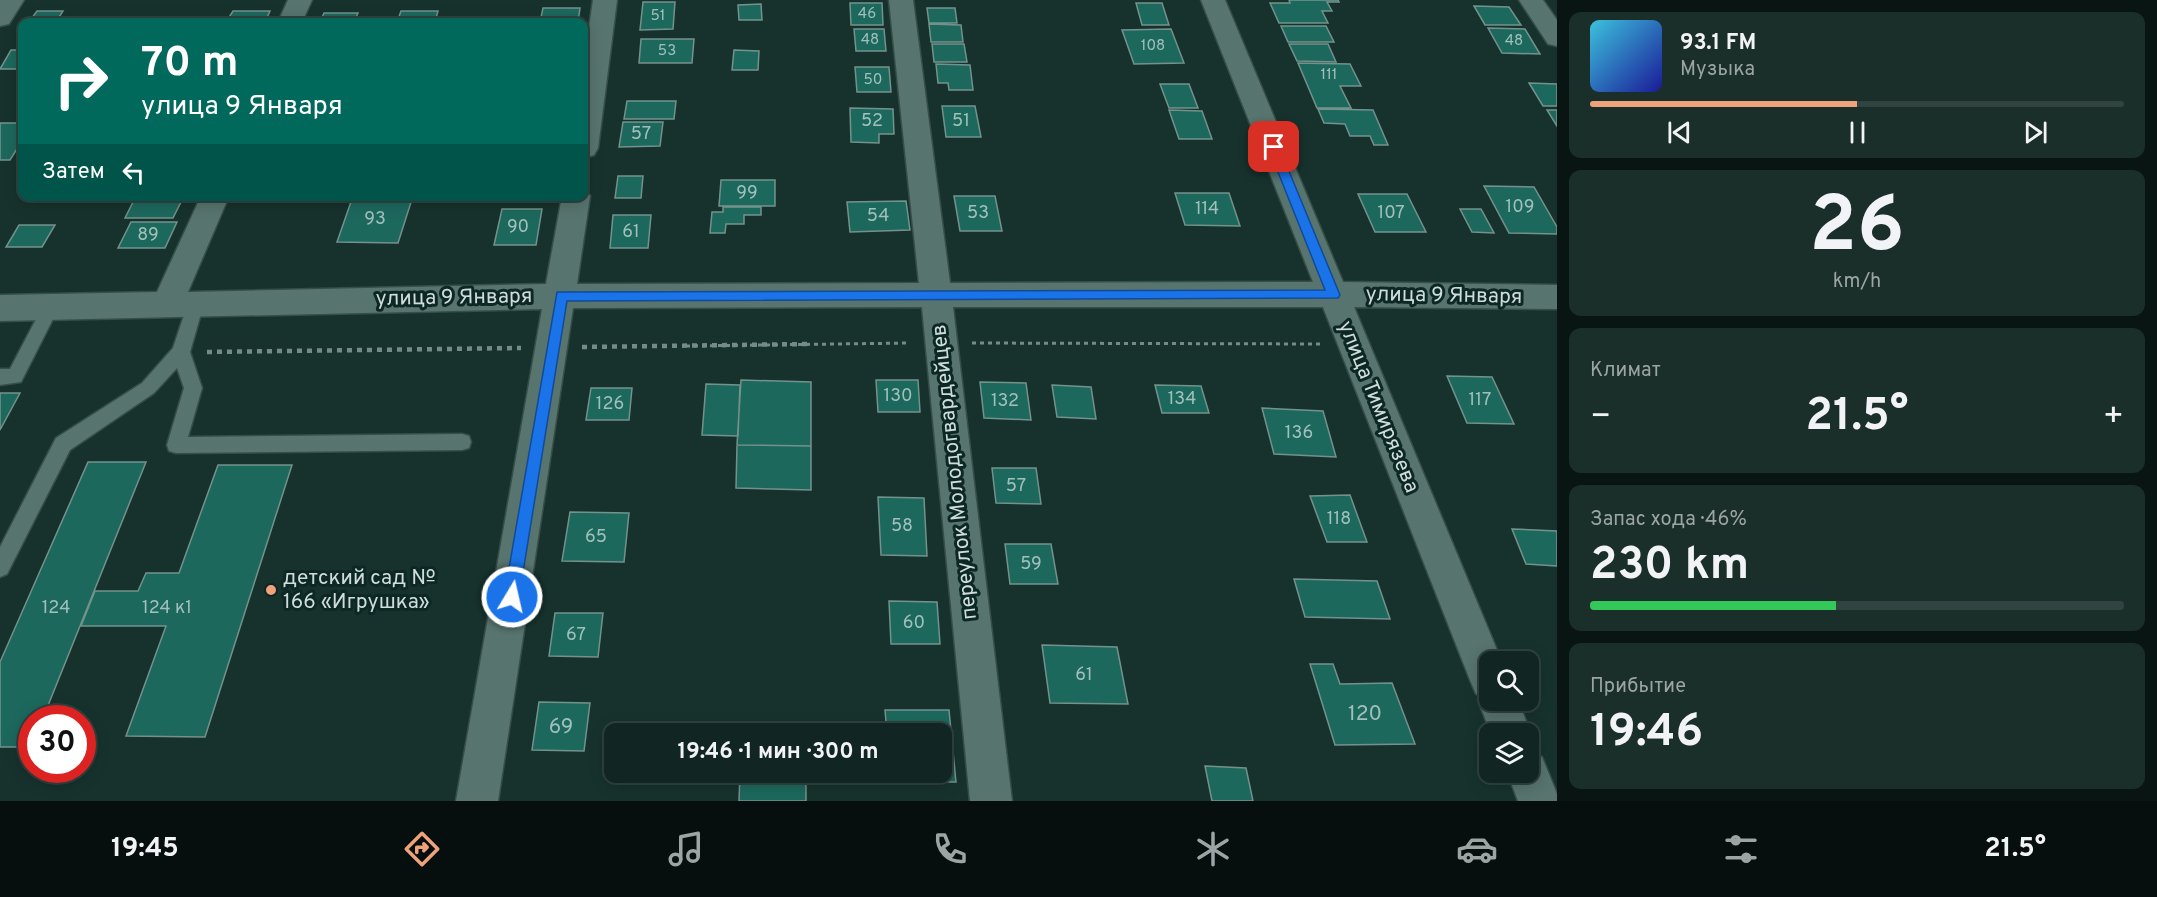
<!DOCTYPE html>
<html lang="ru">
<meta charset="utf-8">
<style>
:root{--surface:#112622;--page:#1a2e2a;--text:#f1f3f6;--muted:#9ca5a5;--line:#304340;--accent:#f0a27a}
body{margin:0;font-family:Overpass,sans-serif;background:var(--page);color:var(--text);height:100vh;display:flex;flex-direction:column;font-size:22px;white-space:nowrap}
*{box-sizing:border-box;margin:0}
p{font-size:20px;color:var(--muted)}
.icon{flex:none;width:33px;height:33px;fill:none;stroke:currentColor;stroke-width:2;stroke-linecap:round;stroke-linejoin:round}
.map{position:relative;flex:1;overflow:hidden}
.details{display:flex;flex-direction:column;gap:12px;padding:12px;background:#091513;width:600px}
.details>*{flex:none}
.guide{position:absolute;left:18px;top:18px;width:570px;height:183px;border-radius:12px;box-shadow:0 3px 15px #0003,0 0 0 2px var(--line);background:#00695c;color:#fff;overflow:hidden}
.controls{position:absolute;left:1479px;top:651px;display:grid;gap:12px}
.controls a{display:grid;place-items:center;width:60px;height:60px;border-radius:12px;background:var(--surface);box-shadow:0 3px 15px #0003,0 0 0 2px var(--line);font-size:30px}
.speed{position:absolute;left:18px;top:705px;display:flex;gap:12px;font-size:30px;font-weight:700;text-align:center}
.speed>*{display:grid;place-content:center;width:78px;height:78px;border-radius:50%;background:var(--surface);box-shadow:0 3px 15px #0003,0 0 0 2px var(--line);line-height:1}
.speed .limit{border:9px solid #d22;background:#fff;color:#111}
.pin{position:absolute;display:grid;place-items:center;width:51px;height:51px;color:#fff;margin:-26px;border-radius:12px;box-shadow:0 3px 9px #0006}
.me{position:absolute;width:66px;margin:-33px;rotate:9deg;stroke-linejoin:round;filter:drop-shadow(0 0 4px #0008)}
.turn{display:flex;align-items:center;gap:21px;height:126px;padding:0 24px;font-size:27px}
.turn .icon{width:78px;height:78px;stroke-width:2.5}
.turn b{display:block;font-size:42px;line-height:51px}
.then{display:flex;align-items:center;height:57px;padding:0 24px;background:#0003;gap:12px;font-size:22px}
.big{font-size:45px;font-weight:700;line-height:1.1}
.details .widget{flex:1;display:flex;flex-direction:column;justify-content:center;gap:9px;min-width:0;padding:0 21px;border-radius:12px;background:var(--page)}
.details .dial{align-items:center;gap:0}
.dial b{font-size:78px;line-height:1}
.song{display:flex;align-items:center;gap:18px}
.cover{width:72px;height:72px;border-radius:9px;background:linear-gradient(135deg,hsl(190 70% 55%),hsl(240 70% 35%))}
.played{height:6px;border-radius:3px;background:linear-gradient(90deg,var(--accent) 50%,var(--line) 50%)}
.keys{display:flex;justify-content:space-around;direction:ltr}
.heat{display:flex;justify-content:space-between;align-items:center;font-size:33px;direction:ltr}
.charge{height:9px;border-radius:4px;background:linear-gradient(90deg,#34c759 46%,var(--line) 0)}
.trip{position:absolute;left:604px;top:723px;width:348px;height:60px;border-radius:12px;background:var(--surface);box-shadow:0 3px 15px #0003,0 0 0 2px var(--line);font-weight:700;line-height:60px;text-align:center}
.tabs{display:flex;height:96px;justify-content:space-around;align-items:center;background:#070f0e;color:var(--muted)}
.tabs .icon{width:42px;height:42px}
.tabs .on{color:var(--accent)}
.tabs b{font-size:27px;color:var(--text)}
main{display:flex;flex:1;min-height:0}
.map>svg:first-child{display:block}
</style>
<main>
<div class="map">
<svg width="1557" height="801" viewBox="0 0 1557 801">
<rect width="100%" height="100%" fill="#17322d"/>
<!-- building -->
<path fill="#1d685d" stroke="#74928c" stroke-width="1.5" d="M1289 0H1338L1339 2H1327L1332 11H1322L1328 23H1279L1270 3H1290Z
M643 2H675L673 29 640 30Z
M850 3H882L883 25H851Z
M1136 3H1162L1169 25H1142Z
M761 4 762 20H739L738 5Z
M1474 6 1509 7 1521 25H1485Z
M543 8H580L578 22H540Z
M927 8H955L957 23H929Z
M37 11H63L56 22H29Z
M233 11H270L265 22H226Z
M401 11H438L435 22H397Z
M324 13H358L354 22H320Z
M929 24 961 25 963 42H931Z
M1281 26H1326L1334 42H1288Z
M1488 28 1525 29 1540 54 1502 53Z
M854 29H884L886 51H856Z
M1171 29 1184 63 1134 64 1122 30Z
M641 39H694L692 63H639Z
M932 44H964L967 62H934Z
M1289 44H1328L1336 62 1297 61Z
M11 50H22V69H0Z
M734 50 759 51 758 70H732Z
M1298 63 1350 64 1361 86H1340L1351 108H1317Z
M936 64 970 65 973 90H949L948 83H938Z
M855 67H889L891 92H857Z
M1529 83 1557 84V106H1543Z
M1160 84H1189L1198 108H1169Z
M627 101H676L674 119H624Z
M942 106H975L981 137H946Z
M850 108 893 109 894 134H879V143L851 142Z
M1318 109 1373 110 1388 145H1374L1370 136H1350L1345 124 1324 123Z
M1169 110 1202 111 1212 139H1179Z
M1547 110H1557V126Z
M623 122H663L660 146 619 147Z
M0 123H22V141L10 160H0Z
M618 176H643L641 198H615Z
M721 180H775V206H719Z
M1484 186 1534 187 1557 227V234L1509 233Z
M1175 193H1229L1240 226 1185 225Z
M1358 194H1407L1426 232H1375Z
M136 196H184L173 218H125Z
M353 196H413L398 243 337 242Z
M954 196H995L1002 231H960Z
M906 201 910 230 850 232 847 202Z
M723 207H761V215H744V224H726L725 233H710L712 212H723Z
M502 209H542L536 245H494Z
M1460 209H1481L1494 233 1472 232Z
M613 215H651L648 248H610Z
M131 222H177L165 248H118Z
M19 225H55L42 247H6Z
M1447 376 1492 377 1514 424 1467 423Z
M741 380 811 382V446L737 445Z
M876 380H918L920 412H878Z
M980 382 1026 383 1031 420 984 418Z
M706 384 740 385 738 436 702 435Z
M1052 385 1091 387 1096 419 1057 417Z
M1155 385 1201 386 1209 413H1162Z
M591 388H632L629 420H586Z
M0 393H20L0 430Z
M1262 408 1323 411 1336 457 1274 454Z
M737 445 811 446V490L736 488Z
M88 462H146L43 718H32L31 747H0V662Z
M218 465H292L205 737 126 736 166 626H81L95 591H138L146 573H179Z
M992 468H1036L1041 504 996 503Z
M1350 495 1367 542H1327L1310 496Z
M878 497 924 498 927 556 881 555Z
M570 512 629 513 624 562 562 561Z
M1512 529 1557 531V566L1526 564Z
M1005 544H1051L1058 584H1010Z
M1294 579 1377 581 1390 619 1305 617Z
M889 601 937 602 940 644H891Z
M555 613H603L598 657 549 656Z
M1042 645 1117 647 1128 704 1050 703Z
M1310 664H1333L1340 684 1392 683 1415 744 1335 745Z
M539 702 590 703 584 751 532 750Z
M885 710H949L956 782H890V772H942V734H887Z
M1205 766 1246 768 1253 801H1212Z
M740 772H806V801H739Z"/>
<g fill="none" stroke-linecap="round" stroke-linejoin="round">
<!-- lane casing -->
<g stroke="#364d49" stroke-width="3">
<path id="lane" d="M196 296 202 298 204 303 190 352 202 388 188 437 462 434 469 436 471 442 469 448 462 450 176 453 169 451 167 445 184 388 177 368 154 393 70 450 7 574 0 577V547L56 438 142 383 173 348 188 303 190 298Z
M51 300 57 302 59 307 21 382 0 385V369H10L45 302Z"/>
</g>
<!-- street casing -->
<g stroke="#364d49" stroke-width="3">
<path id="street" d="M0 0H24L9 24 0 26Z
M288 0H312L302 22H278Z
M593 0H617L598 148 594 155 584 158V62Z
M889 0H913L950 283 1313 282 1201 0H1225L1343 282 1557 285V309L1354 307 1502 662H1490V700H1518L1531 734 1528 741V734H1491L1478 700 1480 695 1476 694 1470 680 1323 307H953L1012 801H970L922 307 573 308 498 801H456L542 309 0 321V295L157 292 201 196H229L188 292 546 284 562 196H584V188L590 196 577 284 919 283Z
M1519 0H1543L1557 20V46L1548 44Z
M1528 752 1542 757 1557 794V801H1518L1507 772H1528Z"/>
</g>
<!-- path-far1 -->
<path stroke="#768b87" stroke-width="3" stroke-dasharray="4 4" stroke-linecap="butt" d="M972 343 1321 344
M686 346 910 343"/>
<!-- path -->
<path stroke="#768b87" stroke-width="4.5" stroke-dasharray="5 5" stroke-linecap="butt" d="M582 347 809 344
M207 352 521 348"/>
<!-- lane -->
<use href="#lane" fill="#58746f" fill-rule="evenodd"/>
<!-- street -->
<use href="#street" fill="#58746f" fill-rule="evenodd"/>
</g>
<!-- route -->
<path fill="#1a73e8" stroke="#114b97" stroke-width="1.5" d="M1274 143 1279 147 1340 295 1338 298 567 301 519 597 517 602 512 605 506 602 504 597 557 292 1325 290 1268 147Z"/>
<!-- markers -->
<circle fill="#f0a27a" stroke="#0d2824" stroke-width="2" cx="271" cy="590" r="6"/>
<g text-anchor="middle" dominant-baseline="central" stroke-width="6" stroke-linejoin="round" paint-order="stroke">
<!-- far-number labels -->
<g font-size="15" fill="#a2c0bb">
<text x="867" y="14">46</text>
<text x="658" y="16">51</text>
<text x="870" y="40">48</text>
<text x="1514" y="41">48</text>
<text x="1153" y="46">108</text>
<text x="667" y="51">53</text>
<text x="1329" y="75">111</text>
<text x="873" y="80">50</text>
</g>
<!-- number labels -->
<g font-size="18" fill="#a2c0bb">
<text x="872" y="121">52</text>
<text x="961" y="121">51</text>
<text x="641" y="134">57</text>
<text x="747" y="193">99</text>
<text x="1520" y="207">109</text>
<text x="1207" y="209">114</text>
<text x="978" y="213">53</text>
<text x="1391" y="213">107</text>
<text x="878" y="216">54</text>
<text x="375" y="219">93</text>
<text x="518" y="227">90</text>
<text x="631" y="232">61</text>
<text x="148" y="235">89</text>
<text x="898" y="396">130</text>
<text x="1182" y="399">134</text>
<text x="1480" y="400">117</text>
<text x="1005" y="401">132</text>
<text x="610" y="404">126</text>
<text x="1299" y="433">136</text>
<text x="1016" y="486">57</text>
<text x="1339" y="519">118</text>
<text x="902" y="526">58</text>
<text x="596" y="537">65</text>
<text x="1031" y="564">59</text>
<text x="56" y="608">124</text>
<text x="167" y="608">124 к1</text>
<text x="914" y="623">60</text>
<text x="576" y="635">67</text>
<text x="1084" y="675">61</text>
</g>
<!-- street labels -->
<g font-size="21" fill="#ceddda" stroke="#0d2824">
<text transform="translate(1444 296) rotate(1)">улица 9 Января</text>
<text transform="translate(454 298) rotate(-1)">улица 9 Января</text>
<text transform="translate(1378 407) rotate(68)">улица Тимирязева</text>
<text transform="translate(955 472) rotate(-96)">переулок Молодогвардейцев</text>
</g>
<!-- poi labels -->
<g font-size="21" fill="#ceddda" stroke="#0d2824" text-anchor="start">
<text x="283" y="578">детский сад №<tspan x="283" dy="24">166 «Игрушка»</tspan></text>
</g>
<!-- near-number labels -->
<g font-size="21" fill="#a2c0bb">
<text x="1365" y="714">120</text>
<text x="561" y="727">69</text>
</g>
</g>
</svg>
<div class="controls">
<a><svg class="icon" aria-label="search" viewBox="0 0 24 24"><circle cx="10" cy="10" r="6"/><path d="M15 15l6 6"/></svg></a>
<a><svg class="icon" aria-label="layers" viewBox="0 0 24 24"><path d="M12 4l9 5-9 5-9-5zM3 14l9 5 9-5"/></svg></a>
</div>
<div class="speed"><div class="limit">30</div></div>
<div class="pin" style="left:1274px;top:147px;background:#d93025"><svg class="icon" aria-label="arrive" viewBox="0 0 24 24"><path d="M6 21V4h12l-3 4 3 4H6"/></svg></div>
<svg class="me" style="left:512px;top:597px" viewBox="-20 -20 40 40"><circle r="17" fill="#1a73e8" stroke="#fff" stroke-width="3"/><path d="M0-11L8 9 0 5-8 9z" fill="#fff"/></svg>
<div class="trip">19:46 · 1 мин · 300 m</div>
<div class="guide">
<div class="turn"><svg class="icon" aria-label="right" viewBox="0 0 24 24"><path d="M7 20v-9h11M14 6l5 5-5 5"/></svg><div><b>70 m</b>улица 9 Января</div></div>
<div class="then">Затем<svg class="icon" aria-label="left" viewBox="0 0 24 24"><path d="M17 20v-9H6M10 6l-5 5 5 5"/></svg></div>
</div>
</div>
<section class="details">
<div class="widget">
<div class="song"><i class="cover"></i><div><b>93.1 FM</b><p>Музыка</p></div></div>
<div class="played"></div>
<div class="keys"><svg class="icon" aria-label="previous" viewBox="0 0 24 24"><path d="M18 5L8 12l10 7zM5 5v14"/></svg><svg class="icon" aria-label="pause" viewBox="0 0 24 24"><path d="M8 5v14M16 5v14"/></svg><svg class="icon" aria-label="next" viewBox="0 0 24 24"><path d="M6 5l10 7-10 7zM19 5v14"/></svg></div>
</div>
<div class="widget dial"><b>26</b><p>km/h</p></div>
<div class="widget"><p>Климат</p>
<div class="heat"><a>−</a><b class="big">21.5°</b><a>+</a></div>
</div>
<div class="widget"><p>Запас хода · 46%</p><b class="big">230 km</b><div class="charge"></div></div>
<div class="widget"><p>Прибытие</p><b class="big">19:46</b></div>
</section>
</main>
<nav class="tabs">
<b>19:45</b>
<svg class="icon on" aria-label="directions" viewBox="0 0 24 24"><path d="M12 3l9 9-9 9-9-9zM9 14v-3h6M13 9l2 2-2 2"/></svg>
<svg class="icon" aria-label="music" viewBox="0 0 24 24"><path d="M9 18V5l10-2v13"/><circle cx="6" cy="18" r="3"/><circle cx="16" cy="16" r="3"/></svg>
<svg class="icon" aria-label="phone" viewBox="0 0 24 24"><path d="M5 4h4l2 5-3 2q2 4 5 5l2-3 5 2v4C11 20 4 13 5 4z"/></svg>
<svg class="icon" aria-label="climate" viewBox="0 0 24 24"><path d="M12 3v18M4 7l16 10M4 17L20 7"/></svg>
<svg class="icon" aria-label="car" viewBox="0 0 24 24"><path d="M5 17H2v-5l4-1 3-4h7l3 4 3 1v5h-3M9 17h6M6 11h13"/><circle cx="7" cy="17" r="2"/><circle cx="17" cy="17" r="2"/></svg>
<svg class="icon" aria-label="filters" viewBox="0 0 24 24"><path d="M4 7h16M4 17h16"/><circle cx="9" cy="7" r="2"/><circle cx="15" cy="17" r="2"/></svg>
<b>21.5°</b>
</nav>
